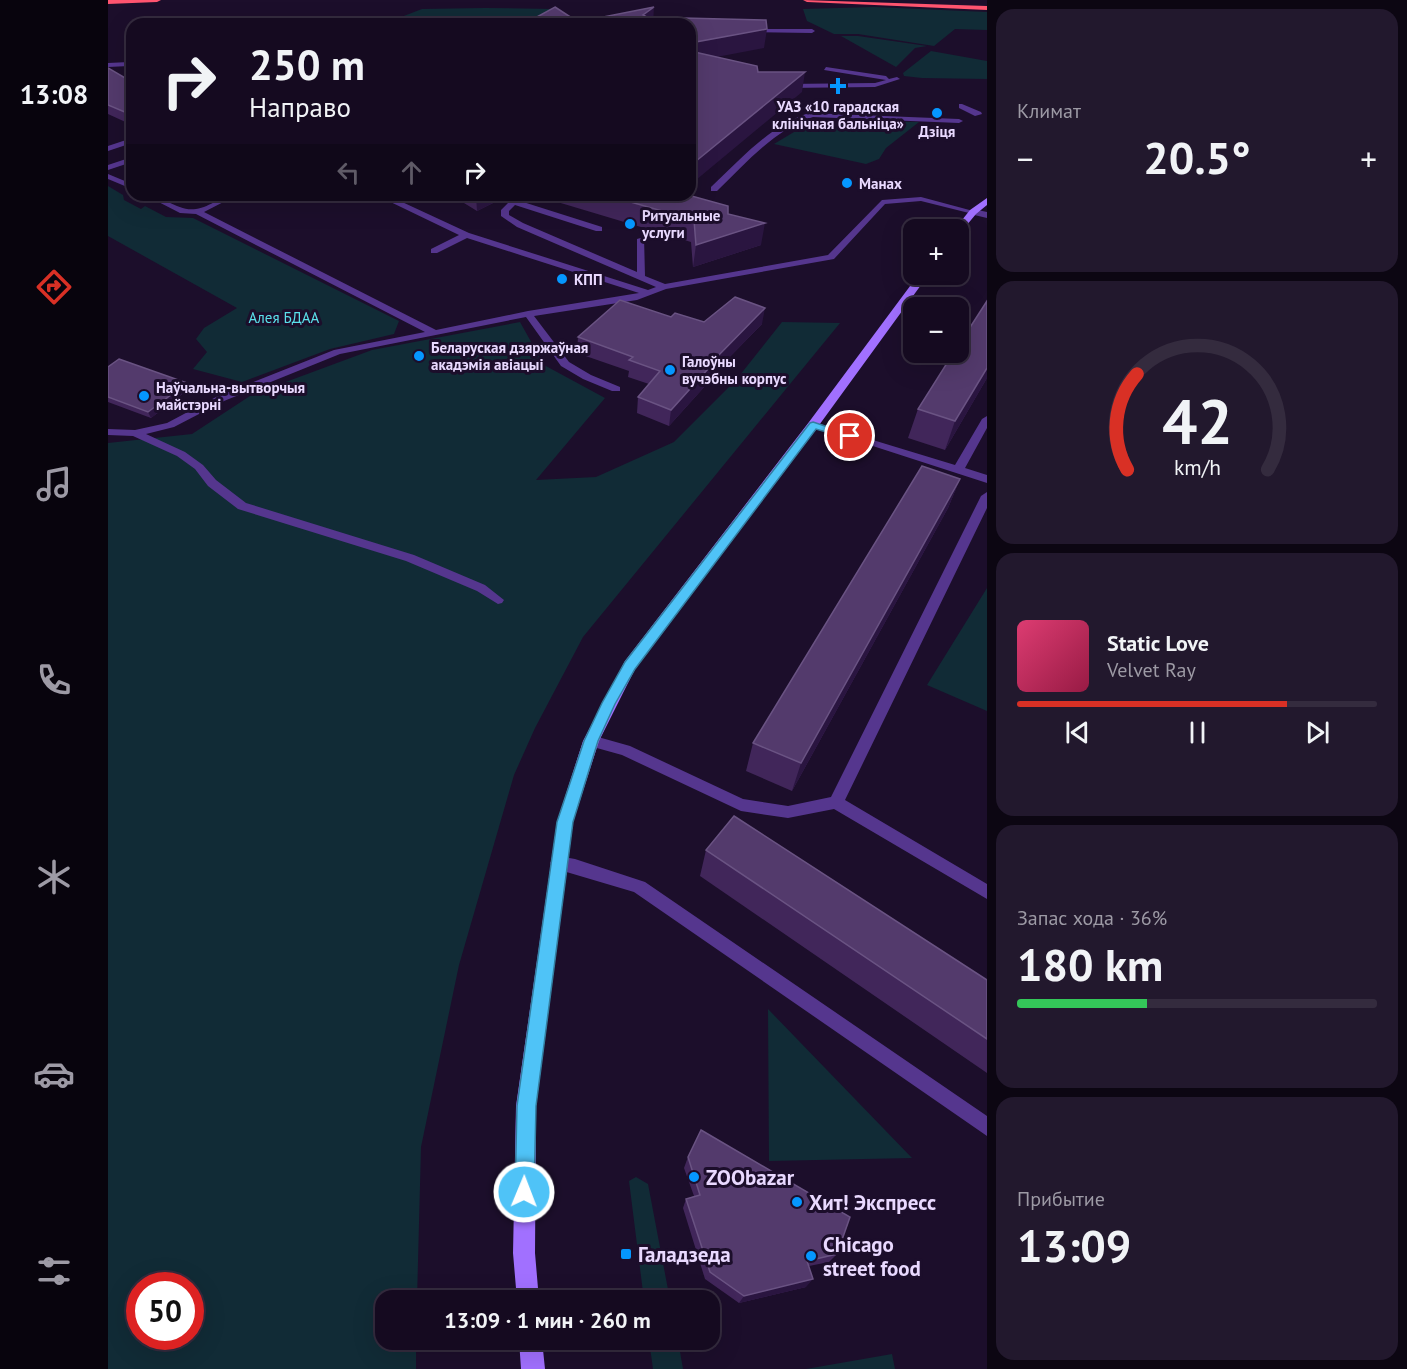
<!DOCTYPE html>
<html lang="ru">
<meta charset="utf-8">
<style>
:root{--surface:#150a20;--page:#22182d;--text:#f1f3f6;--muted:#9d9aa5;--line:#342b3e;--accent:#d93025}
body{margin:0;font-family:"PT Sans",sans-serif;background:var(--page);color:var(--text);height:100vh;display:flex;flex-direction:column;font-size:22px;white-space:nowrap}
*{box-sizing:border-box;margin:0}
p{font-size:20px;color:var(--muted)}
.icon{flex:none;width:33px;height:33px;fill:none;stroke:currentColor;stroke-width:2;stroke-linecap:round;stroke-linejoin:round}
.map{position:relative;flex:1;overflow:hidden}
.sheet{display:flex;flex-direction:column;gap:9px;padding:9px;background:#0c0612;width:420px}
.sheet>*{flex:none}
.banner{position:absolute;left:18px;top:18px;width:570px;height:183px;border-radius:18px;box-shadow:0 6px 24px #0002,0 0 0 2px var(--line);background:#150a20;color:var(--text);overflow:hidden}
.buttons{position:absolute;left:795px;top:219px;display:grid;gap:12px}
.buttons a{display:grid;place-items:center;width:66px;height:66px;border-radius:12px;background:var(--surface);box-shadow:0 6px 24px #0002,0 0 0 2px var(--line);font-size:30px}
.speed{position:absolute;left:18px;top:1272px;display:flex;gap:12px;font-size:30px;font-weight:700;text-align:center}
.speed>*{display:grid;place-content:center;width:78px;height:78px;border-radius:50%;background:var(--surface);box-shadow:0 6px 24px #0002,0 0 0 2px var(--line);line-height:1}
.speed .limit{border:9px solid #d22;background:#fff;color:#111}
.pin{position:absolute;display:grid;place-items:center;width:51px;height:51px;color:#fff;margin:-26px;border:3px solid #fff;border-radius:50%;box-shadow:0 2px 6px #0007}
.me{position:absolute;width:66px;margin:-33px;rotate:1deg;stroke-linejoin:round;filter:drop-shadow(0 0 4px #0008)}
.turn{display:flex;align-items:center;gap:21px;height:126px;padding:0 24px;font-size:27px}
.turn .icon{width:78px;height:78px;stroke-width:2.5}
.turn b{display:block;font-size:42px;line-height:51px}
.lanes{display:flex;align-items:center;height:57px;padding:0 24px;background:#0003;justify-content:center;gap:30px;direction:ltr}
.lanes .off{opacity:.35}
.big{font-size:45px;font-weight:700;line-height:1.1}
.sheet .card{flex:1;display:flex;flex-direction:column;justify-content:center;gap:9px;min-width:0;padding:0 21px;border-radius:18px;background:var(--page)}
.sheet .dial{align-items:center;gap:0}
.dial svg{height:156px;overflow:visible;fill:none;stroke:var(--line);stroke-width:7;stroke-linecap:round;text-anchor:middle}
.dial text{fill:var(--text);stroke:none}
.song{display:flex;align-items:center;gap:18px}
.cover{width:72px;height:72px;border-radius:9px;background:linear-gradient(135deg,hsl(340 70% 55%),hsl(340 70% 35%))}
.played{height:6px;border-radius:3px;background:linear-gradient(90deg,var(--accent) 75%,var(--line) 75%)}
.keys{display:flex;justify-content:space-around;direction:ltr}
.heat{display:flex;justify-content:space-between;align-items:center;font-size:33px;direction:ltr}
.charge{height:9px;border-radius:4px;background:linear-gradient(90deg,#34c759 36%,var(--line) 0)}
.trip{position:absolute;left:267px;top:1290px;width:345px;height:60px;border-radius:18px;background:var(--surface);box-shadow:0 6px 24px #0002,0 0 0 2px var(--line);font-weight:700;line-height:60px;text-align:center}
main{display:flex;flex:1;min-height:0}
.menu{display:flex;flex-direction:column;width:108px;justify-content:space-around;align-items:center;background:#08040d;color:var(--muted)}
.menu .icon{width:42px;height:42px}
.menu .current{color:var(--accent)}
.menu b{font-size:27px;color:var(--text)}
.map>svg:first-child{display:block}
</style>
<main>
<nav class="menu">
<b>13:08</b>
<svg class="icon current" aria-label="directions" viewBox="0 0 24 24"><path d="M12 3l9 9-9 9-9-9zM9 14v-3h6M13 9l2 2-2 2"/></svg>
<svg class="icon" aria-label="music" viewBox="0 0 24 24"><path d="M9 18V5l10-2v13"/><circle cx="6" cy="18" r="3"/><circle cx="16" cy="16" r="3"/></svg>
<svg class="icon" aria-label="phone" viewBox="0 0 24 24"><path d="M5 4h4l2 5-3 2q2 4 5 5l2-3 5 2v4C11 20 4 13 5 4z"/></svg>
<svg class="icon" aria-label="climate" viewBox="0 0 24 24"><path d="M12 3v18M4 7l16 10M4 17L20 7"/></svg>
<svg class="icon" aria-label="car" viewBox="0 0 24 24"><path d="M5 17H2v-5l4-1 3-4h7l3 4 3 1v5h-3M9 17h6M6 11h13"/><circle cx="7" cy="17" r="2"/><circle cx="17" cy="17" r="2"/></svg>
<svg class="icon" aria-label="filters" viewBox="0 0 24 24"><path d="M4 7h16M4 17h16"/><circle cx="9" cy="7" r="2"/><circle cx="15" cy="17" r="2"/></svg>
</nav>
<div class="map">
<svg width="879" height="1369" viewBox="0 0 879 1369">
<rect width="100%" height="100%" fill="#1c0e2b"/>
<!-- green -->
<path fill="#112b36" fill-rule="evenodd" d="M766 7 879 12V30L847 29 826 46 750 34H726L699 21 695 9Z
M377 8 445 9 464 17 526 18V23L291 24 288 19 314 9Z
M733 36H750L819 46 807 48 788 67Z
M823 51 879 61V79L814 78 796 76 795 73Z
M706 120 811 122 778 148 771 159 758 164 666 144Z
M0 186 15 195 16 200 33 209 37 206 58 217 85 218 291 321 286 334 222 349 134 382 85 369 99 352 88 339 96 328 129 308 0 236Z
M412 322 436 365 497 398 428 480 488 477 566 442 628 380 674 322 732 323 475 637 427 728 406 775 351 965 313 1147 309 1300H278V1340H308V1369H0V443L84 434 145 394 264 350ZM32 1286H82V1336H32Z
M879 588V711L819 685Z
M660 1009 804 1158 661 1161Z
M528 1177 540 1184 562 1300H536L521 1181Z
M541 1340H570L575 1369H545Z
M784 1354 787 1369H698Z"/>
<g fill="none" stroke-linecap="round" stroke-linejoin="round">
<!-- lane -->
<path fill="#55368e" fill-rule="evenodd" d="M641 29H704L707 31 704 33 639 32Z
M24 41V68L21 66 0 67V63L21 62V43Z
M718 67 778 76 781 79 789 77 792 79 767 87 678 88 675 86 678 84 767 83 778 80 716 70Z
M854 104 873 112 874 114 867 116 851 108V104Z
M701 113 851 119 855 121 851 123 705 117C666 130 638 163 609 191H603V187C633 159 661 126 701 113Z
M24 138V143L0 151V146Z
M24 157V162L0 170V165Z
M0 174 24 184V189L0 179Z
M37 195C55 195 70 212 88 209 103 207 113 195 129 195L96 212 328 330 420 311 531 293 359 238 329 253H323V249L351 235 268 195H279L361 233 540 290 548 287 409 227 393 216V210L400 203 379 195H391L404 199 409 195H418L412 201 494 227V231H488L407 205 401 211V215L415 223 529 272V239L536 237 537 276 557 284 720 255 774 200 813 197 869 212 865 214 813 201 777 204 726 259 558 289 529 300 426 316 461 362 483 375 512 387V391H504L475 379 453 366 418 317 232 354 116 401 66 427 38 434 77 452 95 465 108 480 138 503 306 555 377 585 396 600 394 603 390 604 369 591 298 561 130 509 100 486 87 469 69 456 25 436 0 435V429L27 430 59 423 108 397 226 350 317 332 88 214 72 213Z
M879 416V428L857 468 879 475V483L700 425 705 422 709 423 847 465 874 419Z
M879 492V508L737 800 879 884V899L726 809 680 818 633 811 514 755 478 745 476 741 478 737 483 735 522 746 635 799 680 806 723 797 873 496Z
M450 856 467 859 537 882 879 1116V1136L526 892 445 868 442 863 445 858Z"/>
<!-- street -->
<path fill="#55368e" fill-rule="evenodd" d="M865 209 879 212V218L862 214 860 212Z"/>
<!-- secondary -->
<path fill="#a170ff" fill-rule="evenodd" d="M879 198V205L868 214 853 232 846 230 862 210Z
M811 274H821L709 428 527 669 491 741 465 822 428 1106 427 1253 431 1300H409L405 1253 408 1106 449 822 475 741 517 661 701 422Z
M411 1340H434L437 1369H413Z"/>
<!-- highway -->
<path fill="#ff546f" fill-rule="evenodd" d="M0 0H53L49 2 0 4Z
M695 0 879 6V10L699 2Z"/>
</g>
<!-- wall -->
<path fill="#41265a" d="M0 68 24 82V125L0 114Z
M343 195H389V201L369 211Z
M426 195H580L620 214 653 245 585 267 583 242Z
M563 317 596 322 654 324 607 372V375L561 426 529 413 530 397 541 384 520 377 521 371 469 353 470 337Z
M0 367 81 389 43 418 0 402Z
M879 378 837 450 800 438 810 409Z
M852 479 840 508 684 791 638 771 645 743Z
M598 850 879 980V1073L592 876Z
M580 1157 729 1254 721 1262 701 1266 698 1287 631 1303 597 1279 575 1208 578 1199 586 1196 576 1168Z"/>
<!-- shaded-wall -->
<path fill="#2a1540" d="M546 7 545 24 535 15Z
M659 29 656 48 582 62V43Z
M697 72 694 92 582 185V166Z
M368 195H389V201L369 211Z
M657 223 653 245 585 267 588 245Z
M657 308 654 324 607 372V375L561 426 563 410 607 359Z
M879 368V378L837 450 847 421Z
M79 383 81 389 43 418 40 412Z
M852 479 840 508 684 791 693 763Z
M705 1279 698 1287 631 1303 636 1296Z"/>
<!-- building -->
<path fill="#533a6c" stroke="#6a5383" stroke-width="1.5" d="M447 7 470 22 546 7 535 15 552 24H416Z
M575 18 658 20 659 29 582 43V24H572Z
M582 51 649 66 650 72H697L582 166Z
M0 68 24 82V115L0 105Z
M498 195H580L620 206V214L657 223 588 245 586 220Z
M627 297 657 308 607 359H609L563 410 530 397 552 371 521 360 525 357 470 337 512 300 563 317 567 313 596 322Z
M879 301V368L847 421 810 409 846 352H850V346Z
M11 359 79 383 40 412 0 397V367Z
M814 466 852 479 693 763 645 743Z
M626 816 879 980V1039L598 850Z
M593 1130 742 1217 729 1254 699 1261 705 1279 636 1296 602 1272 578 1199 592 1195 580 1157Z"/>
<!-- route -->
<path fill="#4fc3f7" stroke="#337fa1" stroke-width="1.5" d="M705 422 747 436 742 439 708 429 527 669 507 704 490 741 465 822 428 1106 426 1192 423 1198 416 1201 409 1198 407 1192 409 1106 449 822 476 741 494 703 517 662 702 423Z"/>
<!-- markers -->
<g fill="#0597ff" stroke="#1c0e2b" stroke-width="2">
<path d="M727 77h6v6h6v6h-6v6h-6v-6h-6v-6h6z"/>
<circle cx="829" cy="113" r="6"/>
<circle cx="739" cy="183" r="6"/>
<circle cx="522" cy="224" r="6"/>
<circle cx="454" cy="279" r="6"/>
<circle cx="311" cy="356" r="6"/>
<circle cx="562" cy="370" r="6"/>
<circle cx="36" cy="396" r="6"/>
<circle cx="586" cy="1177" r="6"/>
<circle cx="689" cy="1202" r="6"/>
<rect x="512" y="1248" width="12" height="12" rx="3"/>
<circle cx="703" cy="1256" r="6"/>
</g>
<g text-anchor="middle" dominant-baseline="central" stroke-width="6" stroke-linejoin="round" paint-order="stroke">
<!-- far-poi labels -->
<g font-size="15" font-weight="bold" fill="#e9d9ff" stroke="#1c0e2b" text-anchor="start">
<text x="730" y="106" text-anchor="middle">УАЗ «10 гарадская<tspan x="730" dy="17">клінічная бальніца»</tspan></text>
<text x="829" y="131" text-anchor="middle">Дзіця</text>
<text x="751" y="183">Манах</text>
<text x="534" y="215">Ритуальные<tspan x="534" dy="17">услуги</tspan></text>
<text x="466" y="279">КПП</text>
<text x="323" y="347">Беларуская дзяржаўная<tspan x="323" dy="17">акадэмія авіацыі</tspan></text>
<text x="574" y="361">Галоўны<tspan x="574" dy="17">вучэбны корпус</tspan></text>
<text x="48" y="387">Наўчальна-вытворчыя<tspan x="48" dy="17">майстэрні</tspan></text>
</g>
<!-- far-park labels -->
<g font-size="15" fill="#5ae0ea" stroke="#1c0e2b">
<text x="176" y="317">Алея БДАА</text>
</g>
<!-- near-poi labels -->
<g font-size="21" font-weight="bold" fill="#e9d9ff" stroke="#1c0e2b" text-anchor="start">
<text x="598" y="1177">ZOObazar</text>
<text x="701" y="1202">Хит! Экспресс</text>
<text x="715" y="1244">Chicago<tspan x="715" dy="24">street food</tspan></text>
<text x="530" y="1254">Галадзеда</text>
</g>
</g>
</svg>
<div class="buttons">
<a>+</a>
<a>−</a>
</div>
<div class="speed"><div class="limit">50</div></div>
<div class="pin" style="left:742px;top:436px;background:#d93025"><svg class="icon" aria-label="arrive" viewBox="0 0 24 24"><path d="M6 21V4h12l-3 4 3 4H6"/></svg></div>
<svg class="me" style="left:416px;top:1192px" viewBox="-20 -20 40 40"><circle r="17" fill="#4fc3f7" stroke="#fff" stroke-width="3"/><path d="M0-11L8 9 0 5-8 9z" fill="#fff"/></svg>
<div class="trip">13:09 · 1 мин · 260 m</div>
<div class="banner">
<div class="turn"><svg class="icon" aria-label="right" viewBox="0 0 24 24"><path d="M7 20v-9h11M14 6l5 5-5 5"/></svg><div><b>250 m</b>Направо</div></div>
<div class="lanes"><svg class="icon off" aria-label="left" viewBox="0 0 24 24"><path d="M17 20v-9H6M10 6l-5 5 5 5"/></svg><svg class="icon off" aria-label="ahead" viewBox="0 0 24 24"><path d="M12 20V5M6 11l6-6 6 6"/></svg><svg class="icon" aria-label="right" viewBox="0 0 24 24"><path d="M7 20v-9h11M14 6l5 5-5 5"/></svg></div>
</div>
</div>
<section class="sheet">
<div class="card"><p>Климат</p>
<div class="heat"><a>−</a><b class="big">20.5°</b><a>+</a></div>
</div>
<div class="card dial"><svg viewBox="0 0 100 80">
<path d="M14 69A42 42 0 1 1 86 69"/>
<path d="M14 69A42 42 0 0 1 19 20" stroke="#d93025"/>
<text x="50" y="56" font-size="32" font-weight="700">42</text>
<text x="50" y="72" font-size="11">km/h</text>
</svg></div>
<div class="card">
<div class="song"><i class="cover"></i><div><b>Static Love</b><p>Velvet Ray</p></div></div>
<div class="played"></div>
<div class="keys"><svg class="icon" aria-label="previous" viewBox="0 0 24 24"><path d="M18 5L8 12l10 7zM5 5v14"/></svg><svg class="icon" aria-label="pause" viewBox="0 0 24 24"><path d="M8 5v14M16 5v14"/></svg><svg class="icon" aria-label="next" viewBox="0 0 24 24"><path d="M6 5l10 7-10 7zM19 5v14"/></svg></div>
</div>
<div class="card"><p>Запас хода · 36%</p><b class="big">180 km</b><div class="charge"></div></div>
<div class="card"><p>Прибытие</p><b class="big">13:09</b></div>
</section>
</main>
